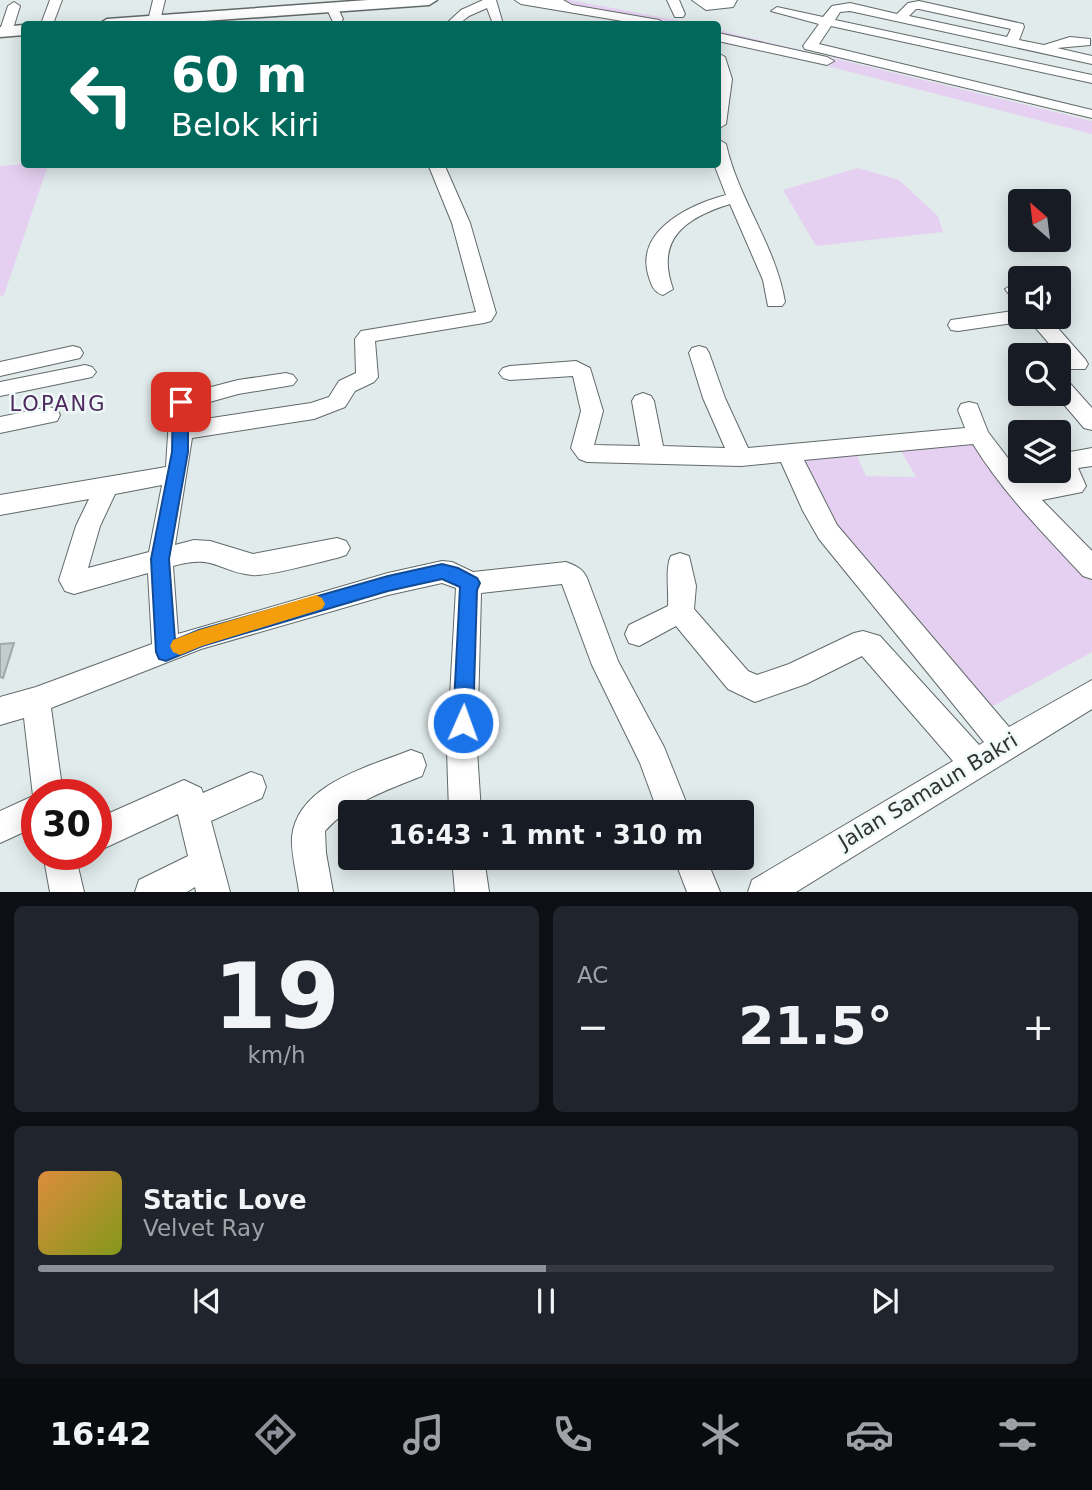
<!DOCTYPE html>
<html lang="id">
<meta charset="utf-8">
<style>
:root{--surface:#171b24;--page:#20242c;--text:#f1f3f6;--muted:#9ea1a6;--line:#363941;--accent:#8c9099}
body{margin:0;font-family:"DejaVu Sans",sans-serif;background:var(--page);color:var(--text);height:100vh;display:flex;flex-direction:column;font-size:26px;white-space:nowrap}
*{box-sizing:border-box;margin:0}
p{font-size:23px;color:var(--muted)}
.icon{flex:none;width:38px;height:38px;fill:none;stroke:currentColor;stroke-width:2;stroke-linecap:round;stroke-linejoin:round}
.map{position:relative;height:892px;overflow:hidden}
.sheet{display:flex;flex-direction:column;gap:14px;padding:14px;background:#0d0f14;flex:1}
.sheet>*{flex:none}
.banner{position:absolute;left:21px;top:21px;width:700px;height:147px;border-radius:7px;box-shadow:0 4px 18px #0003;background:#00695c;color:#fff;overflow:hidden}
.needle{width:46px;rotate:332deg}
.tools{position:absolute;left:1008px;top:189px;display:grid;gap:14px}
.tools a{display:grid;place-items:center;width:63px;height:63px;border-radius:7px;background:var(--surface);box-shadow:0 4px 18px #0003;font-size:35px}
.speed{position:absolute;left:21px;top:779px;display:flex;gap:14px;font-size:35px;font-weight:700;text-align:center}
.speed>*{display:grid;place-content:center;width:91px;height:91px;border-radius:50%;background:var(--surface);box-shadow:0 4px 18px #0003;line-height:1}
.speed .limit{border:10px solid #d22;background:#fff;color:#111}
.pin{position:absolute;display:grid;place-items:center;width:60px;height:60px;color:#fff;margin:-30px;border-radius:14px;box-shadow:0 4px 10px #0006}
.me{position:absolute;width:77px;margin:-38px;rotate:2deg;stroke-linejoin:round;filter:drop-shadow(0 0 5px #0008)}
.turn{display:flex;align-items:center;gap:24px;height:147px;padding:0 35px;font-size:32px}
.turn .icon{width:91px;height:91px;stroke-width:2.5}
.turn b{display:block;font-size:49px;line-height:60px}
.big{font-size:52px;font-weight:700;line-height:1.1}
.sheet .card{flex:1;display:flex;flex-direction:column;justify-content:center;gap:10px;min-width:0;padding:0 24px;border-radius:10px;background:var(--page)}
.sheet .dial{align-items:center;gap:0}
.dial b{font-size:91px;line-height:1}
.song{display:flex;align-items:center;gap:21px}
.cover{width:84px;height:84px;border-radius:10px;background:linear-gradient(135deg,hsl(30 70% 55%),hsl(70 70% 35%))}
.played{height:7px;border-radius:4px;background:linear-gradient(90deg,var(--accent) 50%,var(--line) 50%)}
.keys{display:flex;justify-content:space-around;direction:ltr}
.heat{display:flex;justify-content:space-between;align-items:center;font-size:38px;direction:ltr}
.sheet .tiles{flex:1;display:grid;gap:14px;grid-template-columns:1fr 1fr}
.card:last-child{grid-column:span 2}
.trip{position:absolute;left:338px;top:800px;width:416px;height:70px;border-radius:7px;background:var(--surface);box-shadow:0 4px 18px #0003;font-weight:700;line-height:70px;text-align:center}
.menu{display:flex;height:112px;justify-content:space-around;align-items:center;background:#090b0e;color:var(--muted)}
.menu .icon{width:49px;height:49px}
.menu .on{color:var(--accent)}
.menu b{font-size:32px;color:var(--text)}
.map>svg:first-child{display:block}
</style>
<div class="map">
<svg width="1092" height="892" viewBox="0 0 1092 892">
<rect width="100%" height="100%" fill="#e1ebeb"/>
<!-- green -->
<path fill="#e6d0f2" d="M528 0H570L696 24H660Z
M718 30 1092 121V134L718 38Z
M24 164 48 165 4 295 0 296V166Z
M858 168 899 180 938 216 943 232 816 246 783 190Z
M966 438 1092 571V652L982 712 809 494 789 449H854L866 476 916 477 897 444Z"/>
<!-- building -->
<path fill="#c2cccb" stroke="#9fa8a8" stroke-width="2" d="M14 643 3 678 0 677V644Z"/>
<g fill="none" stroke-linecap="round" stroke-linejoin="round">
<!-- minor casing -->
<g stroke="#616a69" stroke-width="2">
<path id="minor" d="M50 0H62L53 24H41Z
M153 0H165L160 21 155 24 148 21Z
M483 0H496L503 24H493L487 8 469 16 459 24H446L461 10Z
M515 0H563L572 5 659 20 665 24H640L521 4Z
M667 0H679L685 14 683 17H675Z
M692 0H737L733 7 706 10Z
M919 1 1023 24 1024 27 1019 40 1044 45 1070 37 1090 39V45L1057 48 1092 56V64L850 11 840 12 835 20 1092 75V83L831 26 819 44 1092 110V118L805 49 803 46 819 24 771 11 777 7 823 17 832 6 850 3 897 14 908 3ZM916 9H919L1011 29 1007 37 909 16Z
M14 2 20 6 12 32 6 36 1 35 0 30 8 6Z
M332 3 336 4 343 19 341 22 337 23 333 22 326 7Z
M718 33 827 57 834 61 827 65 718 41Z
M718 53 725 57 732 79 726 124 718 129Z
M718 139 726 144C738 199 776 246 785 302L782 306H768L763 280 730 204C685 218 655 239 673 289L663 295C653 292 651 284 648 274 636 229 692 204 726 195L714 164H718Z
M428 164H444L470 223 496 313 491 321 484 323 375 341 378 377 374 382 355 391 345 407 314 419 192 438 175 545 194 540 210 541 253 554 337 538 346 541 350 548 346 555 337 558C319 562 266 577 252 575 216 571 217 554 173 566L178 634 388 573 442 561 452 562 473 572 566 562C576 566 582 568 587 578L618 661 664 747 690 812H658L640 763 592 665 562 584 481 593 477 750 481 812H449L447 750 456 588 442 583 388 595 201 649 51 708 63 794H37V826L0 843V811L33 796 24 718 0 725V697L36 687 152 644 148 573 74 594 65 591 59 580 76 526 89 499 0 515V495L166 467 170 402 173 397 238 380 286 373 293 375 297 380 293 385 238 394 192 407V421L311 403 329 397 339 381 356 373 355 339 361 331 476 312 452 223ZM162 485 149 552 88 568 100 526 115 494Z
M1015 283 1020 284V297L1008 293 1005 289Z
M1020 310V317H1048L1085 359 1088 364 1085 369H1071L1028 319 1020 322 958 331 951 330 948 325 951 320 958 319Z
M73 346 80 348 83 353 80 358 0 376V362Z
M699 346 706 348 709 353 725 398 748 448 965 428 958 410 961 404 969 402 977 404 988 432 1027 483 1059 479 1056 471H1059V454L1092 448V466L1078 468 1086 486 1082 492 1042 500 1092 551V579L1083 576C1044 534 1003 493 973 444L804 460 837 525 1009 727 1092 680V709L796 892H748L752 880 953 761 862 656 806 684 755 702 728 689 676 626 639 646 629 643 625 634 629 625 668 606C669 591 665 568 671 556L680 553 689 556 696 586 694 609 748 671 757 675 789 664 854 633 863 631 880 636 979 745 984 742 819 539 803 511 781 462 741 466 587 462 579 459 571 448 581 411 573 376 510 380 503 378 499 373 503 368 510 366 576 361 590 368 603 411 594 445 640 446 632 401 635 396 643 393 651 396 654 401 663 446 725 448 703 398 689 353 692 348Z
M85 365 92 367 96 372 92 377 0 396V382Z
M1059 378 1067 380 1092 408V430L1084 428 1055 394H1059Z
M49 407 57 409 60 415 57 421 0 433V417Z
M411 750 422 754 426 765 422 776C387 790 351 802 325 831L326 853 333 892H299C297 874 291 855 292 837 297 784 371 766 411 750Z
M251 772 262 776 266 787 262 798 211 821 230 892H196L195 887 187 892H135L139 880 188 856 178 814 96 852V819L184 780 201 788 203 793Z
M43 854H75L84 892H50Z
M452 858H484L489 892H455Z
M674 858H706L720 892H687Z"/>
</g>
<!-- major casing -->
<g stroke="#616a69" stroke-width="3">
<path id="major" d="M368 0H437L429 5 163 24H99L107 19Z
M24 25V35L0 37V27Z"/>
</g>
<!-- minor -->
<use href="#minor" fill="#fff" fill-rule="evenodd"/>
<!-- major -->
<use href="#major" fill="#fff" fill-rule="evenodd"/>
</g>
<!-- route -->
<path fill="#1a73e8" stroke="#114b97" stroke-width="2" d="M181 397 188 402V452L169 559 175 640 199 630 388 576 442 564 458 568 477 578 480 583 477 590 473 723 470 730 463 733 456 730 453 723 460 587 442 579 388 591 202 646 166 661 159 659 156 652 151 559 172 452 173 402Z"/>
<!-- slow -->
<path fill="#f59e0b" d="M316 595 322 598 325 604 322 609 202 646 180 655 173 652 170 646 173 640 199 630Z"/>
<g text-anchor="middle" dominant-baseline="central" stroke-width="5" stroke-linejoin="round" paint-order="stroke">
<!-- quarter labels -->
<g font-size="21" letter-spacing="2" fill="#4e285f" stroke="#eff9f8">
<text x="58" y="404">LOPANG</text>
</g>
<!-- near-street labels -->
<g font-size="21" fill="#2f3332" stroke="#eff9f8">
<text transform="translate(928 791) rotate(-31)">Jalan Samaun Bakri</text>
</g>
</g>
</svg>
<div class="tools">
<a><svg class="needle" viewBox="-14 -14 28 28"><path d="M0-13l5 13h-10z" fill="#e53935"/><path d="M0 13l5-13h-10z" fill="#9ea1a6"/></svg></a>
<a><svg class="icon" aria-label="sound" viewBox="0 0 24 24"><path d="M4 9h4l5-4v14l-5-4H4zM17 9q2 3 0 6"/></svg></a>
<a><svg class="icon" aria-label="search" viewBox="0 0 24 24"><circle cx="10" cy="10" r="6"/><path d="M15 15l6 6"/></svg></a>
<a><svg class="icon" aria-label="layers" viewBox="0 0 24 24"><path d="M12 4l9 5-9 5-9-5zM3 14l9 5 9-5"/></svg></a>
</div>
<div class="speed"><div class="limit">30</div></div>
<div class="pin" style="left:181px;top:402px;background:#d93025"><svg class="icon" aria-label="arrive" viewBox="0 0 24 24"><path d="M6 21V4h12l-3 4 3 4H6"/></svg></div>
<svg class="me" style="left:463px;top:723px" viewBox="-20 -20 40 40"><circle r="17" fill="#1a73e8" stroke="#fff" stroke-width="3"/><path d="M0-11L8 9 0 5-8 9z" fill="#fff"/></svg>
<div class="trip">16:43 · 1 mnt · 310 m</div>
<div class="banner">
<div class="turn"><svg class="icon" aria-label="left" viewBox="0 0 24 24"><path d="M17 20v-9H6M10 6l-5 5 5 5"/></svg><div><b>60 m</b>Belok kiri</div></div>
</div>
</div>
<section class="sheet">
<div class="tiles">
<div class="card dial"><b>19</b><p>km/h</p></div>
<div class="card"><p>AC</p>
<div class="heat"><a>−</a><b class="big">21.5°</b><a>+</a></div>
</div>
<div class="card">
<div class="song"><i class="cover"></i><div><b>Static Love</b><p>Velvet Ray</p></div></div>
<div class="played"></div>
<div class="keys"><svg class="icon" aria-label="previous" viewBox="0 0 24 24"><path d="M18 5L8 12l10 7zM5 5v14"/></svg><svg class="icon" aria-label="pause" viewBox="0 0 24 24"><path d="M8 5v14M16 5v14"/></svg><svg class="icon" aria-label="next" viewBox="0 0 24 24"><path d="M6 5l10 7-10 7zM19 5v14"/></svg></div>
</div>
</div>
</section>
<nav class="menu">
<b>16:42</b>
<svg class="icon on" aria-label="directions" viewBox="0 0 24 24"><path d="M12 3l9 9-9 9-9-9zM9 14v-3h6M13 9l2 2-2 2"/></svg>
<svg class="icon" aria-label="music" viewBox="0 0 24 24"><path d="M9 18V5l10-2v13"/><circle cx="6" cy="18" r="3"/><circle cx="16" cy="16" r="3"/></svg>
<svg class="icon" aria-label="phone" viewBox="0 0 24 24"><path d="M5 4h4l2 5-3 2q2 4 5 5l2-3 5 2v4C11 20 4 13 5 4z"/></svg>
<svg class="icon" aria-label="climate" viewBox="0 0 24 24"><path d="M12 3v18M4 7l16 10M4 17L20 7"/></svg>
<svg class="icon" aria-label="car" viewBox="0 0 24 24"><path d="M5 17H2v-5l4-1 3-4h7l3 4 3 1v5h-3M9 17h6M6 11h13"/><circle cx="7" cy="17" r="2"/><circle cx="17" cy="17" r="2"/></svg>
<svg class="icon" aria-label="filters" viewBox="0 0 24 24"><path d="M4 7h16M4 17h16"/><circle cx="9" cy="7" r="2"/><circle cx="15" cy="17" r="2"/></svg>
</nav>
